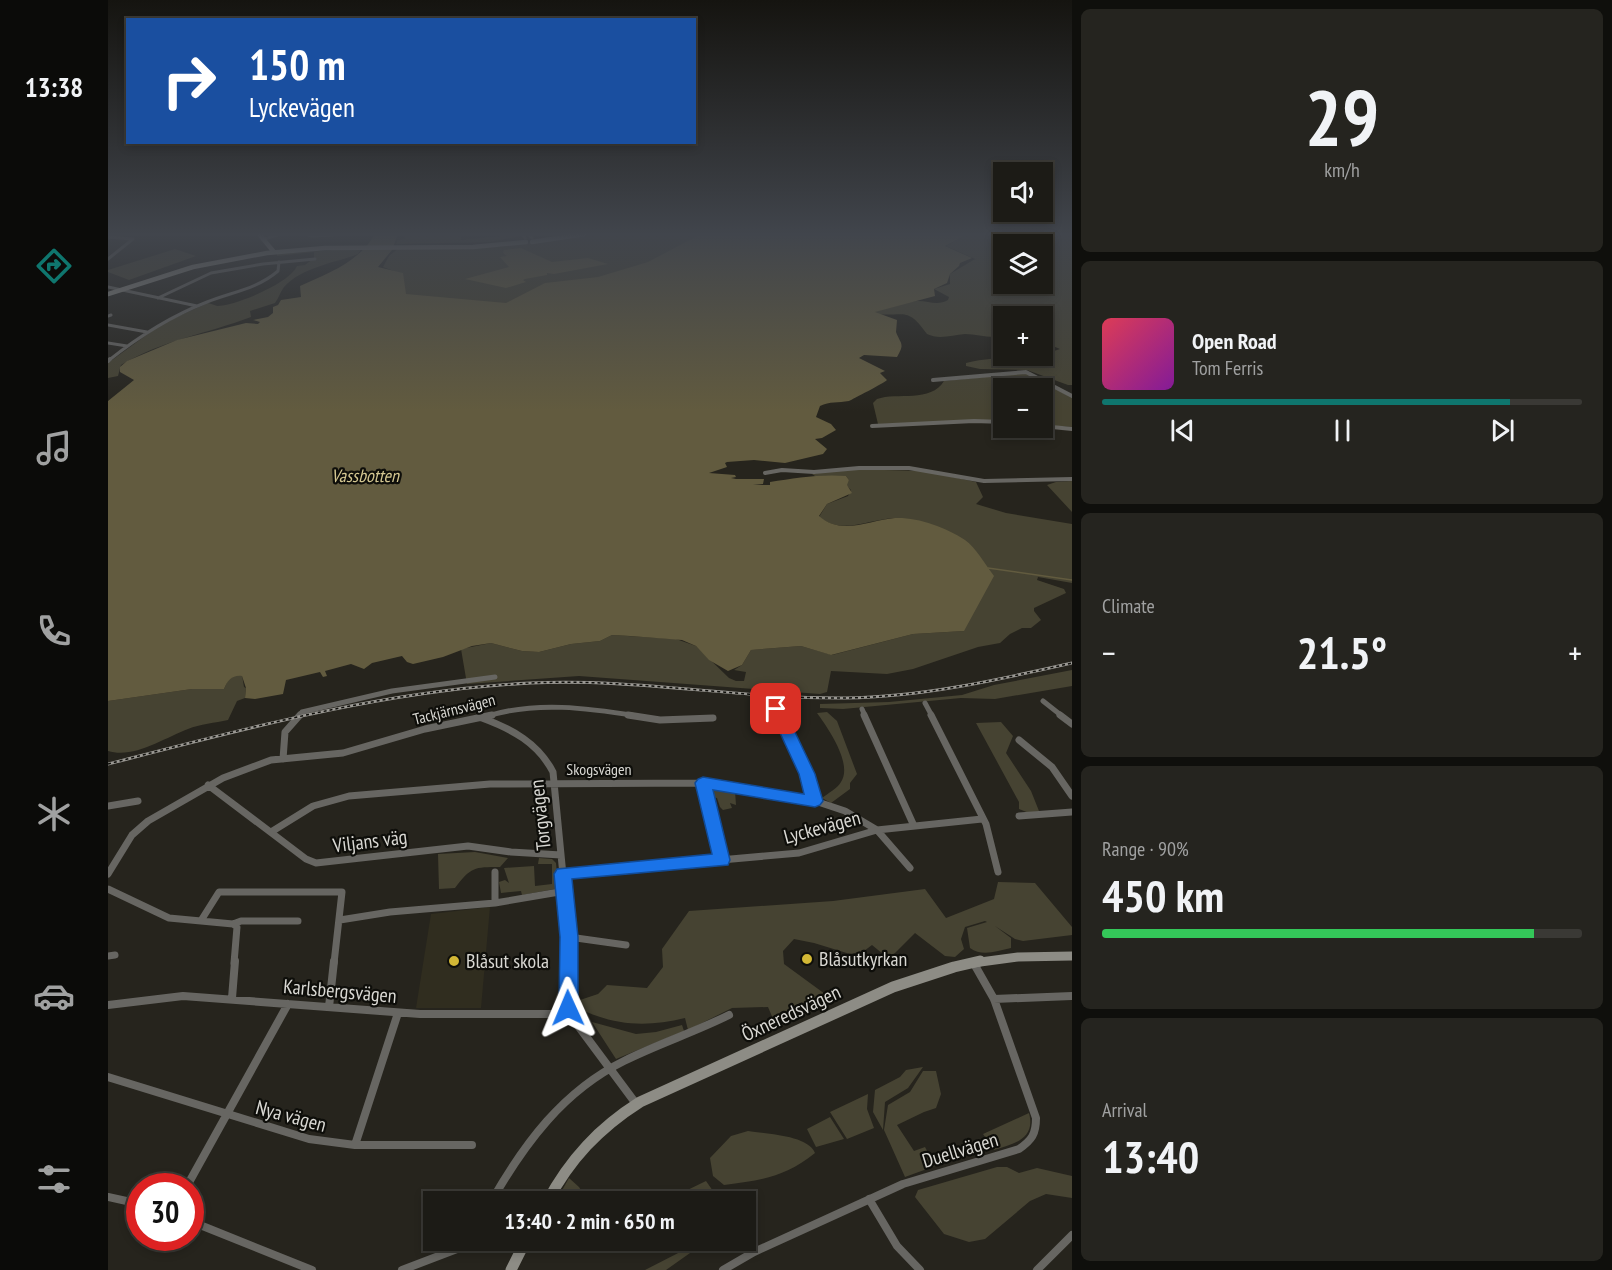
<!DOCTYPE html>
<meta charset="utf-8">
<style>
:root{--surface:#1c1b16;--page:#25241f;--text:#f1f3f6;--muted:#a0a1a1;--line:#3a3935;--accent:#0f766e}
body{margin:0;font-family:"PT Sans Narrow",sans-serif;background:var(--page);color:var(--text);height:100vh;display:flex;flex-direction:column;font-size:22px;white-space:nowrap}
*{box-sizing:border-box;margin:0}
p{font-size:20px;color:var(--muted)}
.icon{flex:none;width:33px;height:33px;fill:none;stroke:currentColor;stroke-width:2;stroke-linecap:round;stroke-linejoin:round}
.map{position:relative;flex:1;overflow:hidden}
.sheet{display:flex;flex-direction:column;gap:9px;padding:9px;background:#0f0f0c;width:540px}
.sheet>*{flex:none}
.banner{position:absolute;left:18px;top:18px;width:570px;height:126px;border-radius:0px;box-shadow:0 3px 9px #0003,0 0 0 2px var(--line);background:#1a4fa0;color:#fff;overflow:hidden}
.buttons{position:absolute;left:885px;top:162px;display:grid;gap:12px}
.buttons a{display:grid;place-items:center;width:60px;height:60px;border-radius:0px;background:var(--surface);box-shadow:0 3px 9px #0003,0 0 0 2px var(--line);font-size:30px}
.speed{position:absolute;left:18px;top:1173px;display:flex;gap:12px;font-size:30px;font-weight:700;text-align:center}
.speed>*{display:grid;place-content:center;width:78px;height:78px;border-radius:50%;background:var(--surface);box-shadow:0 3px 9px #0003,0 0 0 2px var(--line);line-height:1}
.speed .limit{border:9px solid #d22;background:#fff;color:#111}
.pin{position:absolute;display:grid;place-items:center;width:51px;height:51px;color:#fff;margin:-26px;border-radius:12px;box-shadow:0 3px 9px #0006}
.me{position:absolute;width:66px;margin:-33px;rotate:359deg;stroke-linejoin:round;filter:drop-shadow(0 0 4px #0008)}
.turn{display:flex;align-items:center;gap:21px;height:126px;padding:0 24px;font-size:27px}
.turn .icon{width:78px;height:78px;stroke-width:2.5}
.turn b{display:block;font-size:42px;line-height:51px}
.big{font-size:45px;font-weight:600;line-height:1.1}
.sheet .tile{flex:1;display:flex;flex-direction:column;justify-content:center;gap:9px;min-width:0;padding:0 21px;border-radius:9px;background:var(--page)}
.sheet .dial{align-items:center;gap:0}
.dial b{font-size:78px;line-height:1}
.song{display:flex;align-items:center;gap:18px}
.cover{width:72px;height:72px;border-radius:9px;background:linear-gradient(135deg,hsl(350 70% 55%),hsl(290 70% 35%))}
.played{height:6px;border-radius:3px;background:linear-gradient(90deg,var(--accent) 85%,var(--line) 85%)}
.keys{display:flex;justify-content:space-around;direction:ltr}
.heat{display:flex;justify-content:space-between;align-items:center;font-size:33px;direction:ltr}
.charge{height:9px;border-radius:4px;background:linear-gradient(90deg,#34c759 90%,var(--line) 0)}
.trip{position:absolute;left:315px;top:1191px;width:333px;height:60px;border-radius:0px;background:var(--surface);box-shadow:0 3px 9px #0003,0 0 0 2px var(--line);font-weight:600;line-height:60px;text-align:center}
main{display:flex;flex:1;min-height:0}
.menu{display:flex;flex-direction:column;width:108px;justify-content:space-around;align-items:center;background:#0b0b09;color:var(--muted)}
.menu .icon{width:42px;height:42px}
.menu .active{color:var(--accent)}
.menu b{font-size:27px;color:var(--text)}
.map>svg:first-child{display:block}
</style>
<main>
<nav class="menu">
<b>13:38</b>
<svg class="icon active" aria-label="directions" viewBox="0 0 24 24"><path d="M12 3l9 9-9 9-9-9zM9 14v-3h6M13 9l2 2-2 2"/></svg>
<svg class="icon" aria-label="music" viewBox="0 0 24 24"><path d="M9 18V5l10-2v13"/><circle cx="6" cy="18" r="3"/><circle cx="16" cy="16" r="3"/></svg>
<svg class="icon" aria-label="phone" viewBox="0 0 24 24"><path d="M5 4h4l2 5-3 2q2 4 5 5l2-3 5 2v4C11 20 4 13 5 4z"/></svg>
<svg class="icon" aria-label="climate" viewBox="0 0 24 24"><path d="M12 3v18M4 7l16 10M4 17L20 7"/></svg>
<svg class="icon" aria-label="car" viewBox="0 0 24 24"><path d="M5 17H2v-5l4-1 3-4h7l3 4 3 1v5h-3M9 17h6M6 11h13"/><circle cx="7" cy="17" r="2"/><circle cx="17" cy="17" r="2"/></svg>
<svg class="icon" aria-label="filters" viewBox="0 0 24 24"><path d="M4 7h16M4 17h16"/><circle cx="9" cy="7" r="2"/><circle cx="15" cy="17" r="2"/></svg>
</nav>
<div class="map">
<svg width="964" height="1270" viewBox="0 0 964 1270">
<rect width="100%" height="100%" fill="#26241d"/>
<!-- built -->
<path fill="#302d1f" d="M382 907 373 1008H308L323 914Z"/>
<!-- green -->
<path fill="#464332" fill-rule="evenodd" d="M296 234 353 236V240L412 234 413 236 381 242 288 244 290 240 297 239Z
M484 234H593L601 238 428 315 280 303 291 273 275 267 281 256 291 248 391 247Z
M860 234H964V385H960L919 370 872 369 858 366V363C890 355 923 360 952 349L935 342 934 316H896L895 336C881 339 870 334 857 334 844 335 831 340 819 334 799 306 797 317 767 314L766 312C779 306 797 301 810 301 822 301 829 306 840 300L841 297 826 289 842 284V274L867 259 838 246ZM896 244H934V284H896Z
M254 248 250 254C227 263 194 267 176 287 172 292 171 298 167 303L142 311 143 317C98 334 55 340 13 365L10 376 0 378V363L55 323 100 303C101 303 109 306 109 306 127 306 182 283 189 266L197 265 206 258V252L169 256V254Z
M67 249 88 256 21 280 0 272V270Z
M918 373 964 398V427L935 425 934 388H896L895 421 770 424 765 403 769 399C789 392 823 403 836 381Z
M738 469 816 471 868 482 875 497 868 504 898 513 964 524V583L930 577 929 580 956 589 958 593 926 608V611L933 620 923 628H914L902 634 892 643 870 647 805 669 779 674 723 671 719 692 712 694 471 676 359 684 353 649 383 643 414 651 431 652 463 644 492 641 504 635 568 639 588 646 621 678 628 681H636L638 672 626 670 634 665 643 650 693 646 724 655 805 634 856 631 808 521C801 520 795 519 789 518 763 518 735 536 711 517L719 504 740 496 743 490 738 485 741 480 738 476H707L704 474Z
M964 481V512L939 485 948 482Z
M964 670V686L887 699 853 698 735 709 712 708V704L781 702 854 695 886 685Z
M127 675H134L136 687 138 688 137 698 129 701 120 720C107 723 92 724 80 729 56 738 26 759 0 751V701L84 689H116L120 680Z
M719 712 729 721 749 774 742 783V789L723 803 714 798C720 793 729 789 733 782 745 764 720 728 709 713Z
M893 722 905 736 898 753 923 791 931 811 921 813 911 809V802L868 723Z
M606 787 627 791 628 805 622 803 624 808 615 810 612 807 609 798 603 797 601 791Z
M367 852 400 858 392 867C366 867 363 867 347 888L331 889 330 854Z
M431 858 444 859 448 863 450 885 447 889 414 895 413 891 393 893 391 882 397 880 401 883 396 868 426 866 427 886 444 884V864H430Z
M890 882 927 883 964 927V935L915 941 907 939 887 926 903 938V948C889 951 874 957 862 948L859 928 879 922 877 921 857 927 853 939 856 949 847 957 837 956 807 933 781 959 764 945 756 951 742 954 706 943 686 939 675 951 676 964 717 994 711 998 703 1012 669 1028 660 1007 624 1008 580 1030 577 1018C540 1027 509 1026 474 1010L469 1001 490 994 499 985 539 988 555 967 554 949 581 911 725 901 817 889 838 918 886 899Z
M484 1022 528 1034 548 1032 574 1025 576 1031 508 1059Z
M815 1067 800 1088 777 1102 775 1130 765 1112 767 1090 792 1077 798 1070Z
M815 1071H828L833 1094 828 1108 816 1112 789 1125 806 1151 817 1147 827 1166 797 1177 776 1130 780 1105 802 1092Z
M760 1094 759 1109 766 1128 739 1139 722 1112Z
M921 1113C928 1139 906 1144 886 1150L875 1134Z
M722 1117 736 1139 708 1147 699 1129Z
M640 1131C657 1134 700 1135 707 1153 677 1177 654 1180 616 1185L605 1176 602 1158 623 1136Z
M889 1167H899L911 1173 929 1168 964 1176V1198L938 1194 922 1201 877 1239 861 1242 836 1234 807 1197 810 1190Z
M461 1178 471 1187 480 1201H448Z
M598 1181 605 1191 584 1201H561L565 1197Z
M581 1241H599L558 1270H537L578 1249Z"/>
<!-- water -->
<path fill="#625b3f" d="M267 234H290L284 250 270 267 295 273 298 294 398 303 437 283 490 277 540 262 593 234H860L837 246 864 258 852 263 851 266 842 274 839 283 826 289 827 296 767 312 789 320 788 332C793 345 797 343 789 357L756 355 751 358 777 371 772 373 779 380C776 383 745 399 741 401 730 403 722 401 712 406L708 417 723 424 728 430 714 438 707 439 719 449 715 454 677 463 646 460 619 462 617 463 619 467 601 473 627 475 628 477 623 478 628 479H656L655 484 645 485H662V482C687 478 712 474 738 476L741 480 739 485 744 493 719 504 711 516C733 536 762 520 787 518 809 517 838 527 857 540 868 548 877 564 886 576L856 631 805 634 723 655 693 646 643 650 634 665 620 671 601 660 588 646 574 640 522 636 504 635 492 641 463 644 431 652 414 651 383 643 364 646 335 657 305 664 299 662 294 656 264 663 256 669 243 664 217 671 219 676 215 677 212 672 178 680 175 694 147 699 137 698 138 688 134 676C124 675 120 680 116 689H84L0 701V401L26 380 12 372V367L19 361 69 340 138 323 150 324 152 322 145 320 160 317 165 313V307L170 305 173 300 193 297 192 286C221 273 251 262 267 234Z
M413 248 444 262 480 258 500 264 446 274 439 273V275L417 279 415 280 418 282 398 288 357 279 401 267 392 257 399 256 395 253 396 250Z"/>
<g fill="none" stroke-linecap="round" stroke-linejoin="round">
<!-- stream -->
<path stroke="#625b3f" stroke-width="1.5" d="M880 568 964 580"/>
<!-- street-far4 -->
<path stroke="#676662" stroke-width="3" d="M195 234 204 236 242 234
M415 234 417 238
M420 234 424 238
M0 237 25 239
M156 239 173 234
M0 259 25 239
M0 287 89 306
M50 298 103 273 155 264 207 259
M0 316 3 315
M0 325 39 332
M0 343 19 346
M0 361C30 337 63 316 99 302 124 292 149 289 170 271L171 262"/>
<!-- street-far3 -->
<path stroke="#676662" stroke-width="4" d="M0 361 2 359
M825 380 918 372 964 396
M764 426 866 421 896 422
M934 426 964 429
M657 473 674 470 706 472 751 468H801L876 481 964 479"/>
<!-- street-far2 -->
<path stroke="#676662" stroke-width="5" d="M935 701 954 716
M817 703 824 716
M668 709 671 716
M754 709 757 716
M191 716 194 712 284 691 387 677
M380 716C428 701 480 708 529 716"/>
<!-- street-far1 -->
<path stroke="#676662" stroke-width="7" d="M520 715 552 720 605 718
M671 715 699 774 707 801
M756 715 806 826
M823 715 878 824 890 872
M952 715 964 724
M374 718C404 729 430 743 445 772L461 937 460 963
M911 740 944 767 964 796
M175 759 177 732 192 715
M595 783 614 860
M100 785 198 859 208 863 360 846 403 852 453 855
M0 806 30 801
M911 816 964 812
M163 832 205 806 241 796 382 784 595 783 707 801 737 811 769 830 802 868
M387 872V903
M0 874 24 835 40 821 115 778 163 760 235 753 317 729 384 715
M455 874 691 853 769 830 874 819
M0 889 61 918 125 924 133 921H190
M94 919 111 892H234L226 963
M232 920 282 912 387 903 457 891
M125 924 129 927 126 963
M461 937 518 945
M0 956 7 955"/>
<!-- street -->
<path stroke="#676662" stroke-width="8" d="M460 961 459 1002 465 1019 529 1105
M124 998 127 961
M886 999 964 996
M0 1005 75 996 312 1014H463
M221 1007 226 961
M0 1077 201 1139 247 1145H364
M247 1145 290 1013
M79 1186 180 1004
M0 1197 32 1204
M761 1199 789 1246 812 1270
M383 1202C416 1144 455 1091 516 1061 550 1044 587 1032 621 1015
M82 1221 204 1270
M294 1270 349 1249 361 1240
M615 1270 646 1252 795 1184 911 1149C924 1140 928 1134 928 1118L886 999 865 962
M929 1270 964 1235"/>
<!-- secondary-far2 -->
<path stroke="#8d8c85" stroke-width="4.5" d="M151 234 166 252
M424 242 477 234
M0 294 85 267 159 253 217 248 365 247 418 242"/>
<!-- secondary-far1 -->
<path stroke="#8d8c85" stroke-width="9" d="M865 963 910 957 964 956"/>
<!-- secondary -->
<path stroke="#8d8c85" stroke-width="11" d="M439 1202C462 1159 491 1128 532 1102L785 987 846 967 872 961
M403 1270 418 1240"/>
<!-- rail casing -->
<g stroke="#9a9893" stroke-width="3">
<path id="rail" d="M0 764C139 728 279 690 423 683 528 678 632 699 737 698 814 697 889 680 964 663"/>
</g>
<!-- rail -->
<use href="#rail" stroke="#0e0e0a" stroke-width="1.5" stroke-dasharray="3" stroke-linecap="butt"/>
</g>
<!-- sky -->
<linearGradient id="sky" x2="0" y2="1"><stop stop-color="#151410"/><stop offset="0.57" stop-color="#41454c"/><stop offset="1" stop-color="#41454c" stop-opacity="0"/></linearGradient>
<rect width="964" height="411" fill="url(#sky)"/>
<!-- route -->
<path fill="#1a73e8" stroke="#114b97" stroke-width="1.5" d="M668 704 676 709 707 774 715 801 712 805 707 807 605 790 622 860 620 865 464 879 470 937V1008L467 1014 460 1016 453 1014 451 1008 452 937 446 874 449 869 604 854 587 783 590 779 595 777 696 794 691 774 661 709Z"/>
<!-- markers -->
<g fill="#d2b735" stroke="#0e0e0a" stroke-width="2">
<circle cx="699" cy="959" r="6"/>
<circle cx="346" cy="961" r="6"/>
</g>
<g text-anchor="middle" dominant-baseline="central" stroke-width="4.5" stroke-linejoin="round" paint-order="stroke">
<!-- street labels -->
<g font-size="16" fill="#d9d8d3" stroke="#0e0e0a">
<text transform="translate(346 709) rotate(-14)">Tackjärnsvägen</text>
<text x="491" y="769">Skogsvägen</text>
</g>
<!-- water labels -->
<g font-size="18" font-style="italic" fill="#d4c791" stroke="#0e0e0a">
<text x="257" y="475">Vassbotten</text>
</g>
<!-- near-street labels -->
<g font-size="20" fill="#d9d8d3" stroke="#0e0e0a">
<text transform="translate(432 815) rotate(-96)">Torgvägen</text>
<text transform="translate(714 827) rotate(-15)">Lyckevägen</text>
<text transform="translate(262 841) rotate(-7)">Viljans väg</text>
<text transform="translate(232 991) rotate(5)">Karlsbergsvägen</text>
<text transform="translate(683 1013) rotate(-25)">Öxneredsvägen</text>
<text transform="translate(183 1116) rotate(15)">Nya vägen</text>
<text transform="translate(852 1150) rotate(-17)">Duellvägen</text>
</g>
<!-- near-poi labels -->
<g font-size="20" fill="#d9d8d3" stroke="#0e0e0a" text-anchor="start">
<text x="711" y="959">Blåsutkyrkan</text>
<text x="358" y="961">Blåsut skola</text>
</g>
</g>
</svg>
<div class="buttons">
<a><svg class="icon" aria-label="sound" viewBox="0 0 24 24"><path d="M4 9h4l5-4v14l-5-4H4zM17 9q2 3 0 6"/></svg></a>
<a><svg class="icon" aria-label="layers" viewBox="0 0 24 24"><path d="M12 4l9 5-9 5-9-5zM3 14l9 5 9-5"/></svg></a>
<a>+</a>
<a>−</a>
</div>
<div class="speed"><div class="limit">30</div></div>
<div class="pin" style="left:668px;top:709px;background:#d93025"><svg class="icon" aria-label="arrive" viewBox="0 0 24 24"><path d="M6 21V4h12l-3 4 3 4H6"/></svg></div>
<svg class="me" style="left:460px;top:1008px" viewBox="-20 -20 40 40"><path d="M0-17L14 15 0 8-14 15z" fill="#1a73e8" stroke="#fff" stroke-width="4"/></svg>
<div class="trip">13:40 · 2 min · 650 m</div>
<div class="banner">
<div class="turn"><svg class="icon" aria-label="right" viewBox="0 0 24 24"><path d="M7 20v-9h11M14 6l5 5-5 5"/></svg><div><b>150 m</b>Lyckevägen</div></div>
</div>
</div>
<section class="sheet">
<div class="tile dial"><b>29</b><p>km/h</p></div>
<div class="tile">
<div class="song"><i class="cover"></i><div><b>Open Road</b><p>Tom Ferris</p></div></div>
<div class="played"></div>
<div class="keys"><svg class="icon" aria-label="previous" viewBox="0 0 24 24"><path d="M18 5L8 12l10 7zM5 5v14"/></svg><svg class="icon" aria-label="pause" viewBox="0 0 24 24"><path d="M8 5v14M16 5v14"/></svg><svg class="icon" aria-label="next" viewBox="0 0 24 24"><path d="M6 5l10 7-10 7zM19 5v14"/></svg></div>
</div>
<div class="tile"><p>Climate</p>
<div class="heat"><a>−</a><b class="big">21.5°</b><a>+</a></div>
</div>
<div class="tile"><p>Range · 90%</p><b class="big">450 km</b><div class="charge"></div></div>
<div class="tile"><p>Arrival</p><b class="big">13:40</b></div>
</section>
</main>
